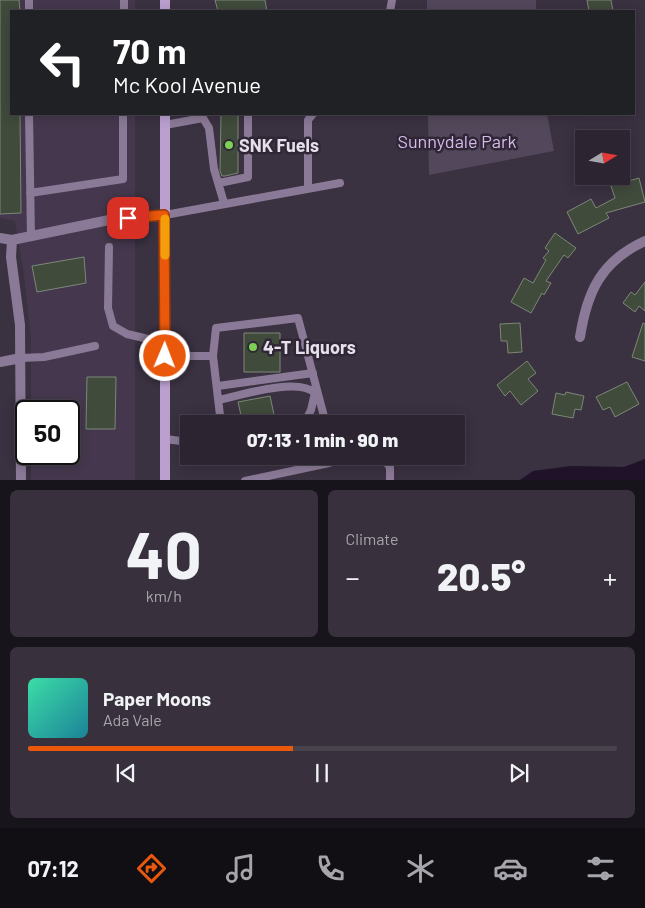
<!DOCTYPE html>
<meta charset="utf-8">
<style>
:root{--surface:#2c2531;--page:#38313d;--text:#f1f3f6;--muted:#a6a5ab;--line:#48424d;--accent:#ea580c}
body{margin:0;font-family:Barlow,sans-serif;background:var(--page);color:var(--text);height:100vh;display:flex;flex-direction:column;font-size:19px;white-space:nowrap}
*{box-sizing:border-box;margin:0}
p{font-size:16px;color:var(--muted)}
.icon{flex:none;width:28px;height:28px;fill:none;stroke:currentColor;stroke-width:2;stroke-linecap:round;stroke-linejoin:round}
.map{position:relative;height:480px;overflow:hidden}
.panel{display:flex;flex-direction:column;gap:10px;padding:10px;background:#18141b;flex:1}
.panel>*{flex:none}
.guide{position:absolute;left:10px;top:10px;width:625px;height:105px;border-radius:0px;box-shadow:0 2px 12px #0003,0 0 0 1px var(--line);background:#202124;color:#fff;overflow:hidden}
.needle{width:32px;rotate:79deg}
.tools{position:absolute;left:575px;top:130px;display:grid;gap:10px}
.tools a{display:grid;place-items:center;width:55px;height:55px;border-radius:0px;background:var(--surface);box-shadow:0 2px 12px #0003,0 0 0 1px var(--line);font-size:25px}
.speed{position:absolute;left:15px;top:400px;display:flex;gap:10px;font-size:25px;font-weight:700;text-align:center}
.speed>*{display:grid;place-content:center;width:65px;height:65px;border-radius:50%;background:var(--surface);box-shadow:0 2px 12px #0003,0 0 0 1px var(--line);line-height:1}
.speed .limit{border:2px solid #111;border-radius:8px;background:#fff;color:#111}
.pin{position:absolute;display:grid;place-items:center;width:42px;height:42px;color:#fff;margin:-21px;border-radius:10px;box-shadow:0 2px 8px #0006}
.me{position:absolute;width:55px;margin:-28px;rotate:1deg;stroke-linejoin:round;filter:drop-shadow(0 0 4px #0008)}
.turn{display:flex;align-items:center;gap:18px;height:105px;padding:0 20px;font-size:22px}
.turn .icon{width:65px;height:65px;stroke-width:2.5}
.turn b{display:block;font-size:35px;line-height:42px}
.big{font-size:38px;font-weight:800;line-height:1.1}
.panel .tile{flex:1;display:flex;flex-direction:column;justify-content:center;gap:8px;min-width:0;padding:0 18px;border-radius:8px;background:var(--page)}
.panel .dial{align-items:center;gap:0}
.dial b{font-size:65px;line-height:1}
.song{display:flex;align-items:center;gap:15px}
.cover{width:60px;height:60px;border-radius:8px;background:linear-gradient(135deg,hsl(160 70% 55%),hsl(190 70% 35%))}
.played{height:5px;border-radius:2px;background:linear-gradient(90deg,var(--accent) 45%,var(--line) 45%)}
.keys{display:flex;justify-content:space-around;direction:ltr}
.heat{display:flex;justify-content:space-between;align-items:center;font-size:28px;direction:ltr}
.panel .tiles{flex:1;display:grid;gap:10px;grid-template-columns:1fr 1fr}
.tile:last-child{grid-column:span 2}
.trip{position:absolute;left:180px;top:415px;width:285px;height:50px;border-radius:0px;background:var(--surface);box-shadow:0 2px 12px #0003,0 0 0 1px var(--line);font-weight:800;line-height:50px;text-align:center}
.tabs{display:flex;height:80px;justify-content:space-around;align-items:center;background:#120f14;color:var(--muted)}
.tabs .icon{width:35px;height:35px}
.tabs .current{color:var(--accent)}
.tabs b{font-size:22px;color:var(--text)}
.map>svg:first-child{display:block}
</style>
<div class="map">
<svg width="645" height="481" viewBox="0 0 645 481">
<rect width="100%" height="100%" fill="#3a3141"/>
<!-- built -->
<path fill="#45384e" d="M0 0H135V11H11V114H135V480H31V454H69V411H31V338L24 275 15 221 0 218Z"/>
<!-- green -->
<path fill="#53485b" d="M427 0H536V11H427Z
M428 114H547L554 151 429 175Z"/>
<!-- water -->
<path fill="#201229" d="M645 459V480H520L533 471 571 466 624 467Z"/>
<!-- building -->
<path fill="#404b3c" stroke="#7c8877" d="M0 0H19L20 11H11V114H20L21 213 0 214Z
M215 0H265L267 11H218Z
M587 0H611L613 11H589Z
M221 114H238V173L225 176H222L220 171Z
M639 178 645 202 606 213 609 218 578 234 567 212 591 199 596 208 615 198 611 186Z
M555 233 576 248 568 258 564 255 546 281 551 283 544 295 542 293 531 313 511 302 524 278 533 283 546 260 543 258 549 251 545 248Z
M84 257 86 283 37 292 32 266Z
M645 282V311L639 306 635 312 623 303 631 292 635 295Z
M520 323 522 352 508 353 507 341H501L500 324Z
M643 323 645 324V361L632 357Z
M244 333H280V372H244Z
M527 361 536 373 528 379 538 391 521 405 510 391 505 396 497 385Z
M87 377H116L115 429H86Z
M627 382 639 404 615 417 610 407 603 410 596 397Z
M566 392 584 396 581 410 575 409 573 418 552 414 556 393 565 395Z
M270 396 276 424H243L238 402Z"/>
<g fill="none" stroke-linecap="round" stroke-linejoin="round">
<!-- lane -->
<path stroke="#8b7a97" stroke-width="8" d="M29 11V0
M124 11V0
M390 11 392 0
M29 114 31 237
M165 125 203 118 209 128 214 169 224 203
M219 183 248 177V114
M308 188V120L313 114
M30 193 123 179V114
M165 215 340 183
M109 247 108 308 113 326 127 334 165 343
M165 356H213L216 328 298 318 326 424
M213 356 221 424
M21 358 44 357 95 346
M218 386 313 373
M219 400C241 395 298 377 315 393L311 410 304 424
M165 439 189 442
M381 456 390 467V481
M245 481 329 463 350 456"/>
<!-- street -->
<path stroke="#8b7a97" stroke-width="10" d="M0 238 12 240 114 219 165 215
M12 240 11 257 20 325 21 481
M580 337C587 292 601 261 645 241
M0 362 21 358"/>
<!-- secondary -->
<path stroke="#bba0cf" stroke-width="10" d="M165 11V0
M165 481V114"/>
</g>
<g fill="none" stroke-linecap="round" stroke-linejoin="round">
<!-- route casing -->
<g stroke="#983908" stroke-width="12">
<path id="route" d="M128 218 164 215 165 356"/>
</g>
<!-- route -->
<use href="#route" stroke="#ea580c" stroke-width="9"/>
<!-- slow -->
<path stroke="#f59e0b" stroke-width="9" d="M165 219V255"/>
</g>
<!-- markers -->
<g fill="#7cd155" stroke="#302736" stroke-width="2">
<circle cx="229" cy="145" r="5"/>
<circle cx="253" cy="347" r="5"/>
</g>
<g text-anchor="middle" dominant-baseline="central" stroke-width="5" stroke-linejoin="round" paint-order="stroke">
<!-- park labels -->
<g font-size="18" fill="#d7baec" stroke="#302736">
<text x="457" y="141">Sunnydale Park</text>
</g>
<!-- poi labels -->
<g font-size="18" font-weight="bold" fill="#e6e0ea" stroke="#302736" text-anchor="start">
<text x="239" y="145">SNK Fuels</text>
<text x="263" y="347">4-T Liquors</text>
</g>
</g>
</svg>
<div class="tools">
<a><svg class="needle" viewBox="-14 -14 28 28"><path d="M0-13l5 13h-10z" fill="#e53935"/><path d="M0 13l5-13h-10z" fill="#a6a5ab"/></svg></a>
</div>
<div class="speed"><div class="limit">50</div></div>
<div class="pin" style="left:128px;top:218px;background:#d93025"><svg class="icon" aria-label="arrive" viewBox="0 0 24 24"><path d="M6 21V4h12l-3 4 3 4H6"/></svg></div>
<svg class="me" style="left:165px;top:356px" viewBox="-20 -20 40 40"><circle r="17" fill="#ea580c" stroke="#fff" stroke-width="3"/><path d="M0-11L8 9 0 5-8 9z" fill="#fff"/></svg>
<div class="trip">07:13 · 1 min · 90 m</div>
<div class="guide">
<div class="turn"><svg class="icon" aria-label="left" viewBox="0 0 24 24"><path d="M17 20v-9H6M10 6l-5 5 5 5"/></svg><div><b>70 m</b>Mc Kool Avenue</div></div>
</div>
</div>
<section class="panel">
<div class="tiles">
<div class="tile dial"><b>40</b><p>km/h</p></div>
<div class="tile"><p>Climate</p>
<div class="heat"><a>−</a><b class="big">20.5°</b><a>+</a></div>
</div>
<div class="tile">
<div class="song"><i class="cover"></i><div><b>Paper Moons</b><p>Ada Vale</p></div></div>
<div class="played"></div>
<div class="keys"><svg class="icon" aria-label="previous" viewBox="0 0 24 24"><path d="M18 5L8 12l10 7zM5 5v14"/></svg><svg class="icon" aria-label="pause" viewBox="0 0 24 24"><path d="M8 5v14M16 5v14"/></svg><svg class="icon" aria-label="next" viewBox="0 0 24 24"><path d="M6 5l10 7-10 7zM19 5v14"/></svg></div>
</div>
</div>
</section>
<nav class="tabs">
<b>07:12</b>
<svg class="icon current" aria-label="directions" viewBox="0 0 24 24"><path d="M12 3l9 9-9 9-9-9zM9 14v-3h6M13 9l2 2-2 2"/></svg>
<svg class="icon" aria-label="music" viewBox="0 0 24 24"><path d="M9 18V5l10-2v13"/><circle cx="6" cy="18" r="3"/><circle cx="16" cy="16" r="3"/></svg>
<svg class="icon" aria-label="phone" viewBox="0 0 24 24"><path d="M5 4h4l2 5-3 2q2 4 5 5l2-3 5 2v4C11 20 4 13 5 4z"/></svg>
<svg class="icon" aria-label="climate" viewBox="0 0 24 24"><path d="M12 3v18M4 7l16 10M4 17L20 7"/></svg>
<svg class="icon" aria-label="car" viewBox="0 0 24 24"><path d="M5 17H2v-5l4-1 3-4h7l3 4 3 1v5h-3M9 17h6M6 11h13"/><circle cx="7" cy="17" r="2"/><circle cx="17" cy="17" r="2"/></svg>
<svg class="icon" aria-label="filters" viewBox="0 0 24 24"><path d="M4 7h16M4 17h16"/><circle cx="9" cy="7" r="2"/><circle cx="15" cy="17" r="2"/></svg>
</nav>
